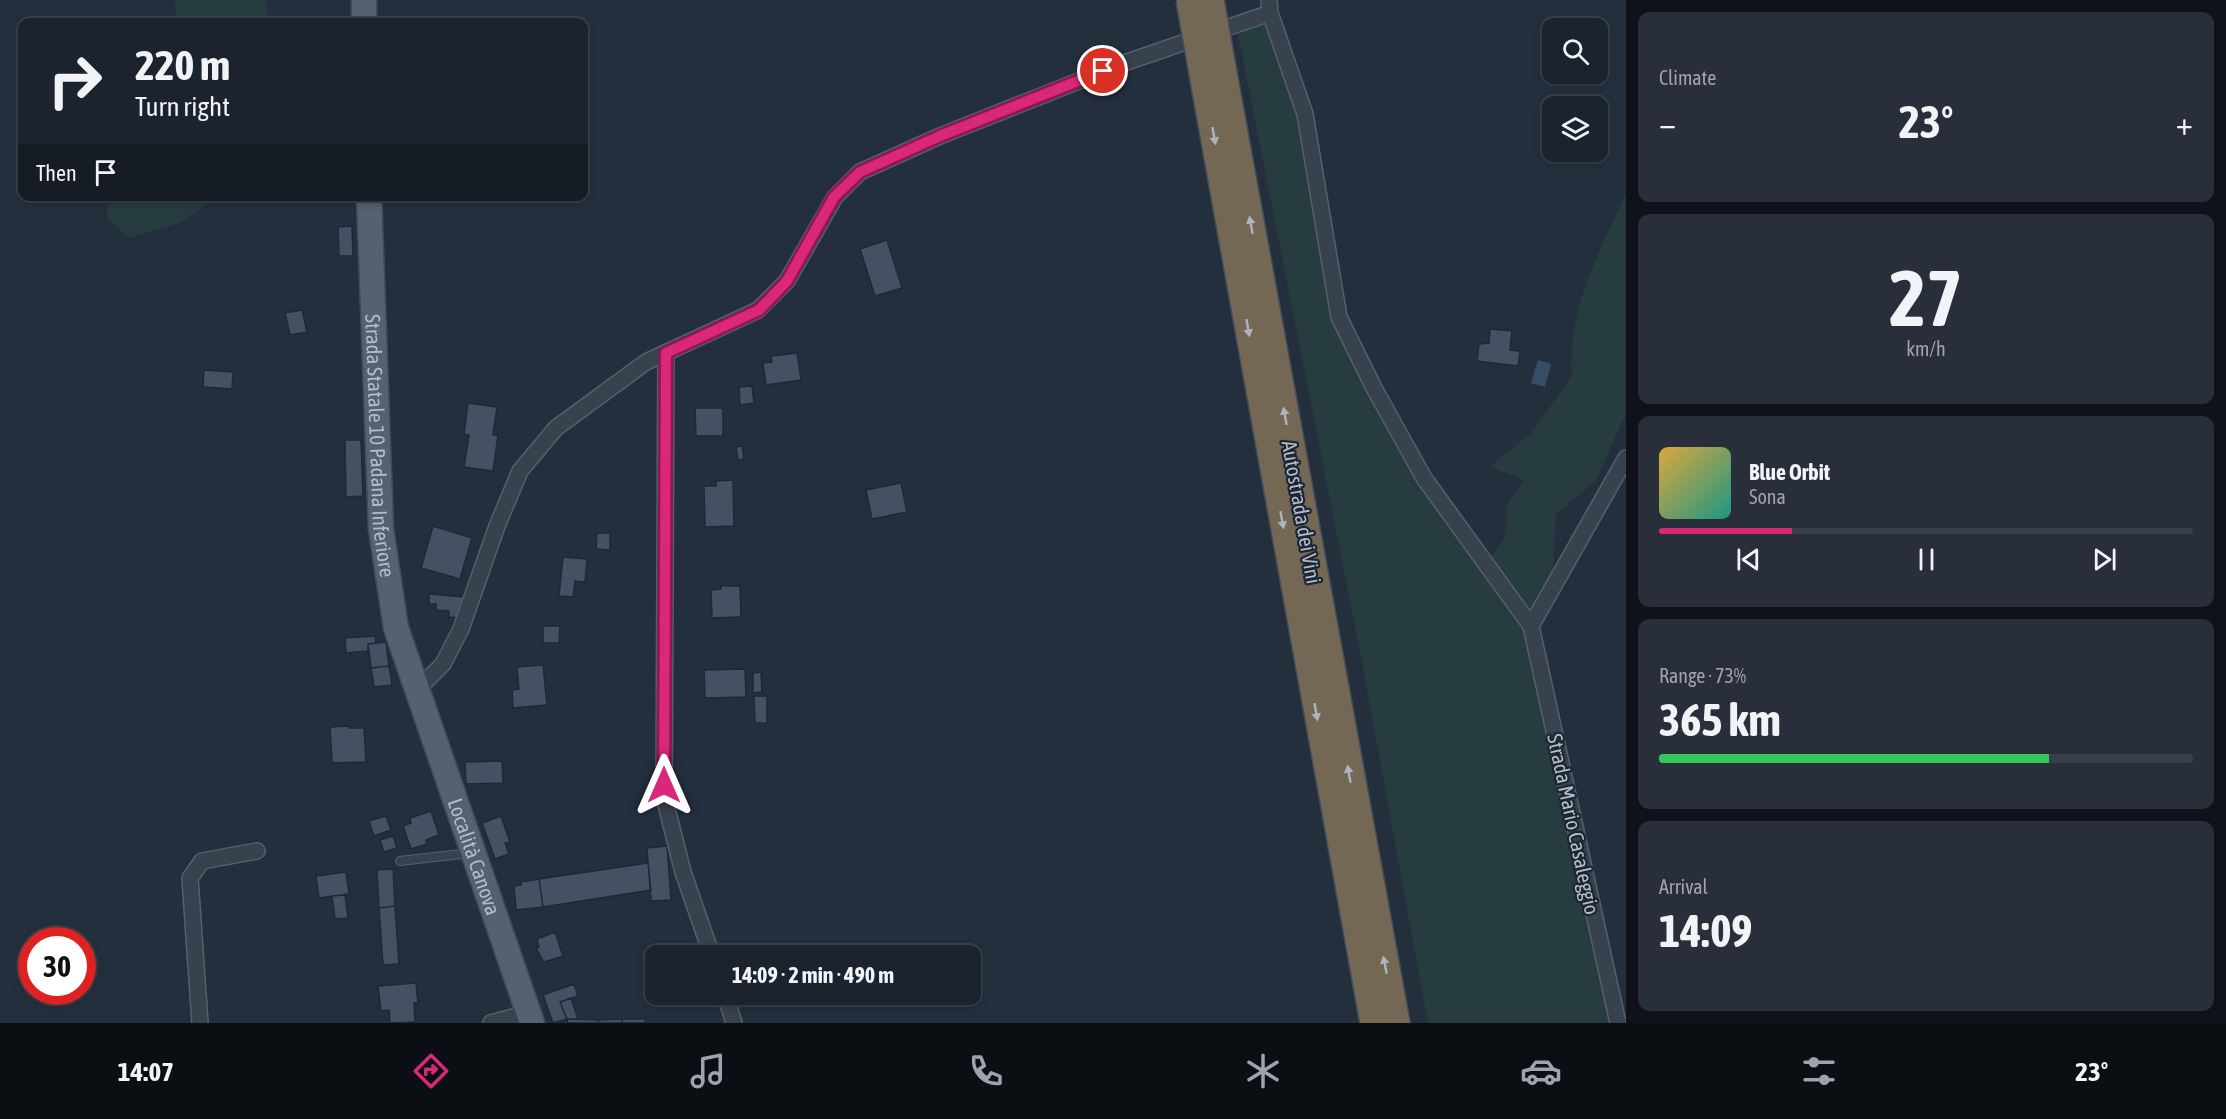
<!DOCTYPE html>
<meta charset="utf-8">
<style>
:root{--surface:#1b232e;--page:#282f3a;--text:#f1f3f6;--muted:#a0a4aa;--line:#39404a;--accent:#db2777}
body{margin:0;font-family:"Asap Condensed",sans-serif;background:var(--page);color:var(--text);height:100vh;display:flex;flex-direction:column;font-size:22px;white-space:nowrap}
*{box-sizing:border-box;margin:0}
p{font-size:20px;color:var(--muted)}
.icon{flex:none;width:33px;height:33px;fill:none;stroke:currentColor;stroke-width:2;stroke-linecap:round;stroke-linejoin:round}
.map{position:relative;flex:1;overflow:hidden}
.sheet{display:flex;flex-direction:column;gap:12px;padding:12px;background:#0f1319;width:600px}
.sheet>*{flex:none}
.banner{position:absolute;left:18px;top:18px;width:570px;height:183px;border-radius:12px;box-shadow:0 3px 9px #0003,0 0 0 2px var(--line);background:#1b232e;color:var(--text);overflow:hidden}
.controls{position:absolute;left:1542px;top:18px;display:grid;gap:12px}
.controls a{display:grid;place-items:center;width:66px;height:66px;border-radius:12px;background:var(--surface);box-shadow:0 3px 9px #0003,0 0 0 2px var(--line);font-size:30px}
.speed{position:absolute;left:18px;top:927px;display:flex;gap:12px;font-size:30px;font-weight:700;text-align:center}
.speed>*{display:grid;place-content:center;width:78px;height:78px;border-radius:50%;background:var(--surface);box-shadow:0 3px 9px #0003,0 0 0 2px var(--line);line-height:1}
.speed .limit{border:9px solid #d22;background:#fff;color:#111}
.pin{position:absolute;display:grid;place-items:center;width:51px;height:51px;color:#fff;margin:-26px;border:3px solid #fff;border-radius:50%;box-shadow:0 2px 6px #0007}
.me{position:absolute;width:66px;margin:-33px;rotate:0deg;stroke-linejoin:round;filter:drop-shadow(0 0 4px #0008)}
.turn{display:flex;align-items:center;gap:21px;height:126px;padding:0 18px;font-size:27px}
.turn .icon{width:78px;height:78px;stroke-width:2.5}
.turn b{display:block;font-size:42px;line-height:51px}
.then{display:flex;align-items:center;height:57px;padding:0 18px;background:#0003;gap:12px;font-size:22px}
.big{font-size:45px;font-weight:700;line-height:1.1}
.sheet .tile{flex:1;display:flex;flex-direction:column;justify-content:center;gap:9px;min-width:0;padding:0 21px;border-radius:12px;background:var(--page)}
.sheet .dial{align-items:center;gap:0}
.dial b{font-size:78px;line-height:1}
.song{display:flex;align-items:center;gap:18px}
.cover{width:72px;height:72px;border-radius:9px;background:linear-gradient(135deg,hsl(40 70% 55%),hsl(170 70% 35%))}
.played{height:6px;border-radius:3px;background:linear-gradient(90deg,var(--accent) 25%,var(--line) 25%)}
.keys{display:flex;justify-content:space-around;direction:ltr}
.heat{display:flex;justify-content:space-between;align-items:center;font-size:33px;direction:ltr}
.charge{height:9px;border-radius:4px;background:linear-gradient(90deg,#34c759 73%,var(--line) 0)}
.trip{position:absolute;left:645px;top:945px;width:336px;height:60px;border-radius:12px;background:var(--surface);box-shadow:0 3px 9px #0003,0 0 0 2px var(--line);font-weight:700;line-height:60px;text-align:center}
.tabs{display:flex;height:96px;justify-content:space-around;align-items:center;background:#0b0e12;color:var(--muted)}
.tabs .icon{width:42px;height:42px}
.tabs .active{color:var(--accent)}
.tabs b{font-size:27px;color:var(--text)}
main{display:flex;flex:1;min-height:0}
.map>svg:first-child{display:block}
</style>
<main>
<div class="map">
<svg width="1626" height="1023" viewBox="0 0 1626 1023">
<rect width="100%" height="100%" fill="#242f3e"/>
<!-- green -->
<path fill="#263c3f" d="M175 0H266L268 22H176Z
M1270 13 1305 114 1339 317 1424 478 1486 562 1505 538 1506 506 1524 480 1490 467 1534 430 1572 375C1566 312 1600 250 1626 194V413L1595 482 1556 514 1552 586 1531 626 1618 1023H1428L1361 657 1236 24Z
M114 196H216V197L182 222 129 238 107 218V198Z"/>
<!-- water -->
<path fill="#394c67" d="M1538 360 1551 364 1545 387 1531 383Z"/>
<!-- building -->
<path fill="#455162" stroke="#1f2835" stroke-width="1.5" d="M352 226 353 256H339L338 227Z
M887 240 902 288 875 296 860 249Z
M302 310 307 332 290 335 285 313Z
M1490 329 1512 331 1510 350 1520 351 1518 366 1477 361 1479 344 1489 343Z
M797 353 801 380 766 385 763 363 772 362 771 356Z
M204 370 233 372 232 389 203 387Z
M752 386 754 403 740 405 739 387Z
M468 403 497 407 493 435H498L493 471 464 467 469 435 464 434Z
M695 408H723V436H696Z
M345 440H361L363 496 346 497Z
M742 446 744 459 738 460 736 447Z
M733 480 734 526 705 527 704 486H716V481Z
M901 483 907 512 872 519 866 490Z
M433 526 472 538 460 579 421 568Z
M597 533H610V550L596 549Z
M563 557 587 559 585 582 575 581 573 597 559 596Z
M721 586H740L741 617 712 618 711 590 721 589Z
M429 594 463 597 461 618 449 617V611L436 610V604H429Z
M543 626H560L559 643H543Z
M375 636 376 643 368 644V651L346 653 345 638Z
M386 642 389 666 371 668 368 644Z
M543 665 547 705 513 708 512 690 519 689 517 667Z
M389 666 392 685 374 687 371 668Z
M745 669 746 697 705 698 704 670Z
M761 672 762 692 753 693V673Z
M754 696H767V723H755Z
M349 726V728H364L366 762 332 763 330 727Z
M502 761 503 783 466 784 465 762Z
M431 811 439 835 426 840 427 844 411 849 403 826 411 823 410 818Z
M386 816 391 830 374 836 369 821Z
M501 816 510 842 505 843 509 854 495 859 482 823Z
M393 836 397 848 384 852 380 840Z
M667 846 671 900 651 901 647 848Z
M648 863 651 890 543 907 539 879Z
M393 869 395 906 379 908 377 870Z
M346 872 349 894 319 898 316 876Z
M539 879 543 907 516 910 514 886 521 885V882Z
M345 895 348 918 335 919 332 896Z
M395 906 399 964 383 965 379 908Z
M555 932 563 956 544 962 536 948 539 947 537 939Z
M416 983 418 1003H414L415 1022 390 1023 389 1010 381 1011 378 986Z
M574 984 578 996 560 1002 567 1019 553 1023 543 995Z
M571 998 578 1019H567L560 1002Z
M567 1019 598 1020V1023H568Z
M622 1019H645V1023H622Z
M622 1019V1023H598V1020Z"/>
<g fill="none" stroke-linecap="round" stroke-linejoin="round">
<!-- lane casing -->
<g stroke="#565f6c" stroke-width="10">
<path id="lane" d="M400 861 470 853"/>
</g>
<!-- street casing -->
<g stroke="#565f6c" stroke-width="18">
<path id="street" d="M1269 0 1270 13 1305 114 1339 317 1374 388 1424 478 1531 626 1618 1023
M666 353 664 797 683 872 712 956
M1531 626 1626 458
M416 691 443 664 461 629 497 526 520 471 556 428 646 362 758 310 787 281 835 197 860 172 940 136 1124 63 1270 13
M725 994 734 1023
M200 1023 190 878 202 861 257 851
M491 1023 520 1015 527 1010"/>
</g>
<!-- primary casing -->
<g stroke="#414a57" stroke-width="27">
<g id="primary">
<path d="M364 0V22"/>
<path id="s1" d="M369 196 381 529 396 628 532 1023"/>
</g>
</g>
<!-- highway casing -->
<g stroke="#434c59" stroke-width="30">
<path id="highway" d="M1223 73 1396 1023
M1204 79 1374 1023"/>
</g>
<!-- lane -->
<use href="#lane" stroke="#38414e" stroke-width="8"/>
<!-- street -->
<use href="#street" stroke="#38414e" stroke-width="15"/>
<!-- primary -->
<use href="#primary" stroke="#56606e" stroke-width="24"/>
<!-- highway -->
<use href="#highway" stroke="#746855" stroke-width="27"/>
<!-- highway-bridge casing -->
<g stroke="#434c59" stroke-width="30" stroke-linecap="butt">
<path id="highway-bridge" d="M1190 0 1204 79
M1210 0 1223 73"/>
</g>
<!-- highway-bridge -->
<use href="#highway-bridge" stroke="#746855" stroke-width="27"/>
</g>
<!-- one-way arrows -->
<defs><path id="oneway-solid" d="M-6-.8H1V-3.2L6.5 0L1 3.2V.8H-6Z" transform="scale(1.5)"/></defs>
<g fill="#aeb4bd">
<use href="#oneway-solid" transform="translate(1214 136) rotate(80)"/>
<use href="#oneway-solid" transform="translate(1251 225) rotate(-100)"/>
<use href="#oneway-solid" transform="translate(1248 328) rotate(80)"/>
<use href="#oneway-solid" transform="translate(1285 416) rotate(-100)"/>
<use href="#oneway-solid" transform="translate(1282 520) rotate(80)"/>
<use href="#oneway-solid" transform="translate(1316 712) rotate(80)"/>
<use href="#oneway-solid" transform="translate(1349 774) rotate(-100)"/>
<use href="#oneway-solid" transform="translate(1385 965) rotate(-101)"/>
</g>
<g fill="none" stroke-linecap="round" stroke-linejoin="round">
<!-- route casing -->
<g stroke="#8e194d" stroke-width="15">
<path id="route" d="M664 785 666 353 759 310 787 281 834 197 860 172 940 136 1103 71"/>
</g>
<!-- route -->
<use href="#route" stroke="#db2777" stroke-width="10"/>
</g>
<g text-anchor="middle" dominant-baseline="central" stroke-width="4.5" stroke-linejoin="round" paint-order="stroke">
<!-- street labels -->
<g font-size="21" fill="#b4bcc9" stroke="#1d2633">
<text stroke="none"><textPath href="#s1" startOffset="250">Strada Statale 10 Padana Inferiore</textPath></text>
<text transform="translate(1302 512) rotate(80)">Autostrada dei Vini</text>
<text transform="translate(1574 824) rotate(78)">Strada Mario Casaleggio</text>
<text stroke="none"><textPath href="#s1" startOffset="675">Località Canova</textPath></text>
</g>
</g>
</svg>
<div class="controls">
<a><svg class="icon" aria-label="search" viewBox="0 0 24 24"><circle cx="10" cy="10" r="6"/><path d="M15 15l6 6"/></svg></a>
<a><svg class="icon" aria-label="layers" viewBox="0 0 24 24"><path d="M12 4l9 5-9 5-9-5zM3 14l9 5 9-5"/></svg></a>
</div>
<div class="speed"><div class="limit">30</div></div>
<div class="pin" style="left:1103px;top:71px;background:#d93025"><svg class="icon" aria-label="arrive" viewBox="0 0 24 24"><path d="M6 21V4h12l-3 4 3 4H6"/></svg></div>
<svg class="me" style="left:664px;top:785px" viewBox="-20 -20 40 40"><path d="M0-17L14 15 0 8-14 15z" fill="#db2777" stroke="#fff" stroke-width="4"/></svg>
<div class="trip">14:09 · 2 min · 490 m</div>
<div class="banner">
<div class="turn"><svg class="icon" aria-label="right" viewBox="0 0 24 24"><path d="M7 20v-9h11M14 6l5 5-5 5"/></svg><div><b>220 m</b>Turn right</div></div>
<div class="then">Then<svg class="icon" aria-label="arrive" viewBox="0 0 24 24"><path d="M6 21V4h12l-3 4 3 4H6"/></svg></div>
</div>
</div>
<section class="sheet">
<div class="tile"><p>Climate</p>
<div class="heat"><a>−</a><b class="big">23°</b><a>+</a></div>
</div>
<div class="tile dial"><b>27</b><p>km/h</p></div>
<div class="tile">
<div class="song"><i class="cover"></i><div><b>Blue Orbit</b><p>Sona</p></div></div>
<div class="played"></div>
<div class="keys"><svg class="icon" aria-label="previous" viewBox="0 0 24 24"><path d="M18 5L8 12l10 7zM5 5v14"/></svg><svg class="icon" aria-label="pause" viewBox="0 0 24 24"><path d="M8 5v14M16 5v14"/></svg><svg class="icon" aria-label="next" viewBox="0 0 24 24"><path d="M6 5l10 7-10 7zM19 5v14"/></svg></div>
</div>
<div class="tile"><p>Range · 73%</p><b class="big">365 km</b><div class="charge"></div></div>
<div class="tile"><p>Arrival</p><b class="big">14:09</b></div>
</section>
</main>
<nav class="tabs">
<b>14:07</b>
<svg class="icon active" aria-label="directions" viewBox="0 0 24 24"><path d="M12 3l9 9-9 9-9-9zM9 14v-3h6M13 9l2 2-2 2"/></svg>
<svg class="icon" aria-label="music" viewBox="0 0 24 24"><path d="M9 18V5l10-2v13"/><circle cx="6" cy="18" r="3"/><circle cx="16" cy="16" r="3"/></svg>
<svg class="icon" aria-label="phone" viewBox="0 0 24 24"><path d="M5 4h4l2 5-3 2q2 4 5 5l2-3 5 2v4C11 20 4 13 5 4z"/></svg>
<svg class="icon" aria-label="climate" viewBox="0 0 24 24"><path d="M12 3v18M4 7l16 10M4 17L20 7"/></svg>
<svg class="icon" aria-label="car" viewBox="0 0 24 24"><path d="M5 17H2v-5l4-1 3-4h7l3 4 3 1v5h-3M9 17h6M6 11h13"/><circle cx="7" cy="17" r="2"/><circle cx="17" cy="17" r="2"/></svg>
<svg class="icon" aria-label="filters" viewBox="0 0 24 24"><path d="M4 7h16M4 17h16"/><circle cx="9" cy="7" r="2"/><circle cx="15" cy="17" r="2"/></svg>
<b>23°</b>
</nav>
